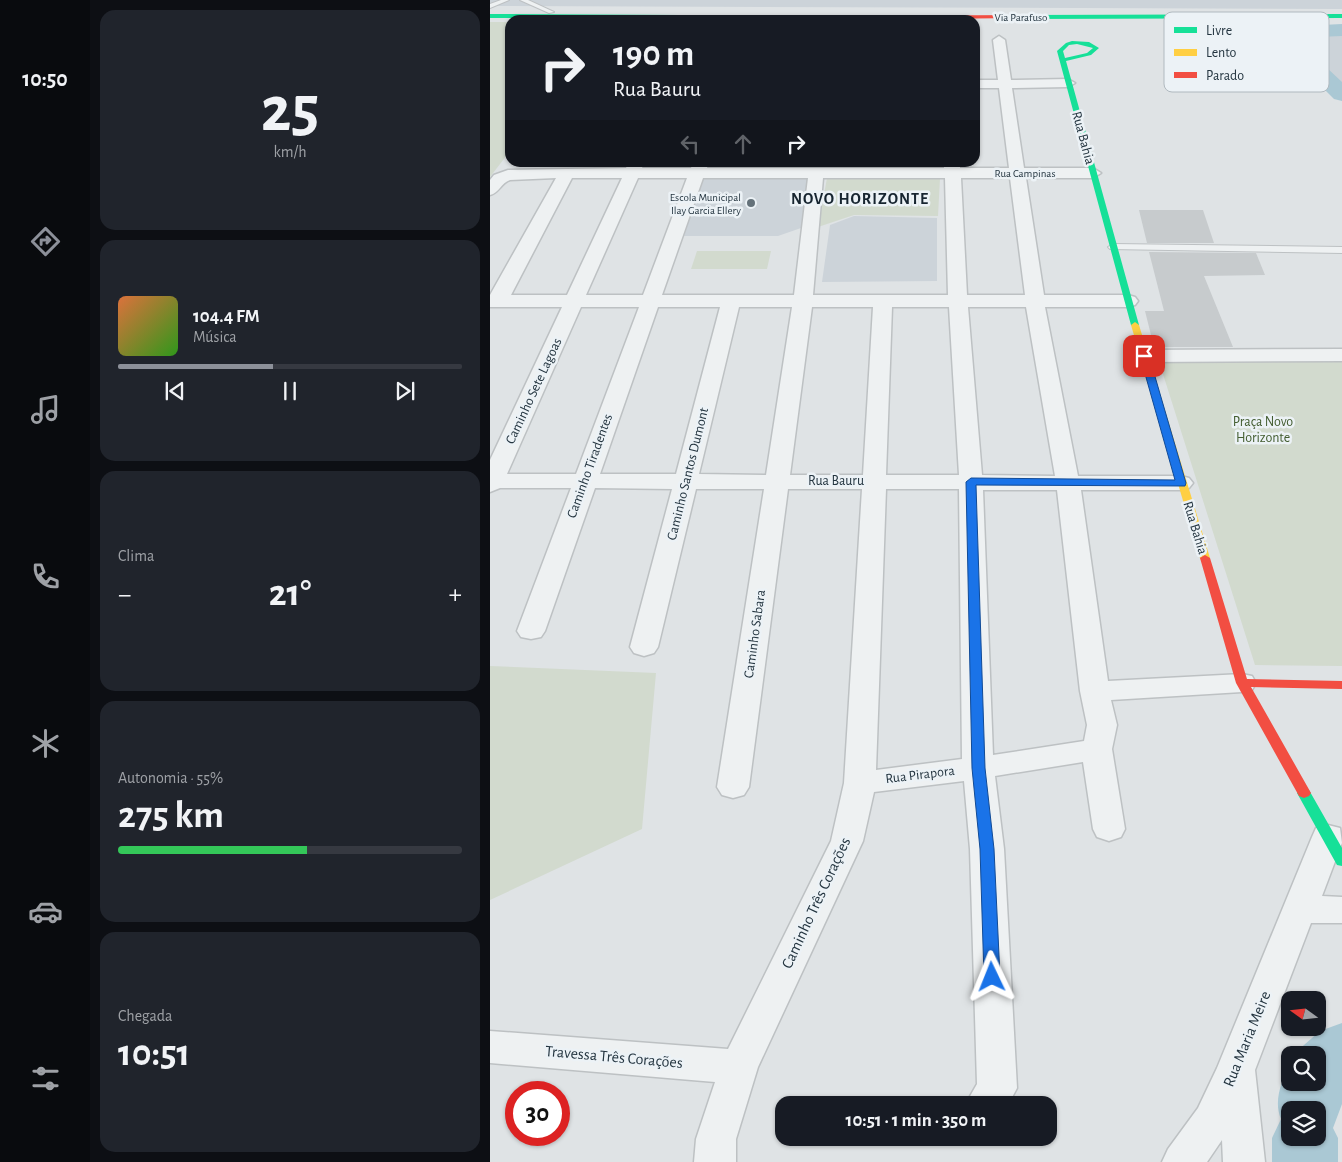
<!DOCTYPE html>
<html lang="pt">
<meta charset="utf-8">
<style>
:root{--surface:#171b24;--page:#20242c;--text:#f1f3f6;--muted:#9ea1a6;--line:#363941;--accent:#8c9099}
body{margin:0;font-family:"Alegreya Sans",sans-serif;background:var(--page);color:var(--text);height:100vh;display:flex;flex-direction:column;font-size:19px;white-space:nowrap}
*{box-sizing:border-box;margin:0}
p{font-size:16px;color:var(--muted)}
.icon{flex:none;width:28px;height:28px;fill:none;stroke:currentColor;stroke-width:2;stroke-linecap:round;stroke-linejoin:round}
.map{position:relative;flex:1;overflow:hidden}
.side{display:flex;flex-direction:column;gap:10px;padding:10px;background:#0d0f14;width:400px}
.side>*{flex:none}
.top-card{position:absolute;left:15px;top:15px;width:475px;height:152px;border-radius:15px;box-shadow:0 1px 4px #0004;background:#171b24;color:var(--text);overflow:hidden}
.needle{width:32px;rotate:285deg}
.tools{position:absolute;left:791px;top:991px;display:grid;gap:10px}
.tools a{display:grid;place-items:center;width:45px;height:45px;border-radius:10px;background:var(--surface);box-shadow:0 1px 4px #0004;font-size:25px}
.speed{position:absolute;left:15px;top:1081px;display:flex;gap:10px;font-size:25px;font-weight:700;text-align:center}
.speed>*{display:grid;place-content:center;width:65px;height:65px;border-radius:50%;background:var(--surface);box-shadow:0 1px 4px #0004;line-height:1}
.speed .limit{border:8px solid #d22;background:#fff;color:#111}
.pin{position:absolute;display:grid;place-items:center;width:42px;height:42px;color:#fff;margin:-21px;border-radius:10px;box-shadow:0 2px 8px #0006}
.me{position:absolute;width:55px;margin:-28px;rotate:358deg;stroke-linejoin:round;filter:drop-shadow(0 0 4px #0008)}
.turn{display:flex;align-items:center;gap:18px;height:105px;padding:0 25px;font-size:22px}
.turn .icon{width:65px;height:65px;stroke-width:2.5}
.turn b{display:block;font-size:35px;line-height:42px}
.lanes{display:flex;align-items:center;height:48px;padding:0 25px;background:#0003;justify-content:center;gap:25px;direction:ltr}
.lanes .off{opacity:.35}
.big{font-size:38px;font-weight:700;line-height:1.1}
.side .card{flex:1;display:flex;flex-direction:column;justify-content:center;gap:8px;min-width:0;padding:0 18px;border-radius:15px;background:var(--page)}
.side .dial{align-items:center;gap:0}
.dial b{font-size:65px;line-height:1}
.song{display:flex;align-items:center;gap:15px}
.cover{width:60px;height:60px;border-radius:8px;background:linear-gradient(135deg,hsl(20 70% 55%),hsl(110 70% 35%))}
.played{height:5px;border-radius:2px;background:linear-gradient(90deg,var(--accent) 45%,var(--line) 45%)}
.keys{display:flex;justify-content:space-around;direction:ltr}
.heat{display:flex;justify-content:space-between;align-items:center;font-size:28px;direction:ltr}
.charge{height:8px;border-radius:4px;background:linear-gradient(90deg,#34c759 55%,var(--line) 0)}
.trip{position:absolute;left:285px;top:1096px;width:282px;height:50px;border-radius:15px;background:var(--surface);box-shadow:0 1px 4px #0004;font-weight:700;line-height:50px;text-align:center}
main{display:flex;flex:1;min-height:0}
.dock{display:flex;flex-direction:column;width:90px;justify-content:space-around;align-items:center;background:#090b0e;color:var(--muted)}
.dock .icon{width:35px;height:35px}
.dock .current{color:var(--accent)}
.dock b{font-size:22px;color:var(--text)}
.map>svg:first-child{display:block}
</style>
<main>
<nav class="dock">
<b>10:50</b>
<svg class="icon current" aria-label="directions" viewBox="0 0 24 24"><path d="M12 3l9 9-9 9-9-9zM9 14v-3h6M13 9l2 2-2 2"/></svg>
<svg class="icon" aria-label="music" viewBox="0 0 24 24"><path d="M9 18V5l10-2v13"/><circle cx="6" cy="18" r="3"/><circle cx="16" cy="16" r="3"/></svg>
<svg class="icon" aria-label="phone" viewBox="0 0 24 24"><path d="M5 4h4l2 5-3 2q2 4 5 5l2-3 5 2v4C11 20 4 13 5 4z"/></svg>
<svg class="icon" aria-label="climate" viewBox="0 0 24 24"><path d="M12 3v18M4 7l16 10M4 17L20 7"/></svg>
<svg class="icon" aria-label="car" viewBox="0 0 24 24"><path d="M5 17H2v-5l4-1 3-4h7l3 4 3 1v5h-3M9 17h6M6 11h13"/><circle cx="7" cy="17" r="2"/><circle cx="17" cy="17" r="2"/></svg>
<svg class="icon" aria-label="filters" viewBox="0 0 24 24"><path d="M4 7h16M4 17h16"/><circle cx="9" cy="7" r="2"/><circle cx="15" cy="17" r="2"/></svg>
</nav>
<section class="side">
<div class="card dial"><b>25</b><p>km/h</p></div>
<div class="card">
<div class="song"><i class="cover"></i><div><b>104.4 FM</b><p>Música</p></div></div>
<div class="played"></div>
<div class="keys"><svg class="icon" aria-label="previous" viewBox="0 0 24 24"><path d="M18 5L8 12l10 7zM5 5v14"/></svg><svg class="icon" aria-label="pause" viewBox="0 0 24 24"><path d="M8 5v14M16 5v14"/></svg><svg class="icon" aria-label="next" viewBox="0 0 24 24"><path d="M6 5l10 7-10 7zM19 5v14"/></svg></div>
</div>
<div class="card"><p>Clima</p>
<div class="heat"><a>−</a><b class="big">21°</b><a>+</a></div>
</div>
<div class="card"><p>Autonomia · 55%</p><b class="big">275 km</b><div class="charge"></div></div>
<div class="card"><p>Chegada</p><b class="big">10:51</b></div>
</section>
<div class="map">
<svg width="852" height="1162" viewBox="0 0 852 1162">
<rect width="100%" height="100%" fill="#dfe3e5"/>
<!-- built -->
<path fill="#ccd3d9" d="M0 0H852V9L0 6Z
M783 27H852V101Z
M213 177 322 178 311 228 288 236H194Z
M364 216 447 218V281L332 282 340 225Z"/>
<!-- green -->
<path fill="#d2dace" d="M0 22H20V151L0 177Z
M337 178H450L448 216 364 215 328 227Z
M207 251H281L277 269H201Z
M852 350V666L765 665 666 352Z
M0 666 166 673 152 829 0 900Z"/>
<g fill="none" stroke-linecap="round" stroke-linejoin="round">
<!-- river -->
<path fill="#aac8d4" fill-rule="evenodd" d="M852 24V36L805 38 852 82V101L844 99 781 36 785 29 792 27Z
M852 1023V1104L843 1128 848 1138V1162H782V1138L791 1119C783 1101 792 1080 800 1064V1082H828V1055H804L806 1052 830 1031ZM800 1110H828V1138H800Z"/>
</g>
<!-- building -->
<path fill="#c7cbcd" d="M649 210H713L724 243H657Z
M659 252 766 253 775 275 714 276 743 347H664L655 311H674Z"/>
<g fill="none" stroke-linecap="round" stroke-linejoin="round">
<!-- lane casing -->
<g stroke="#bdc1c3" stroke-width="2">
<path id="lane" d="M11 0H19L0 8V4Z
M30 0H38L64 12 59 13Z
M623 244 852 247V253L620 249 618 247Z"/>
</g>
<!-- street casing -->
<g stroke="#bdc1c3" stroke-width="3">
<path id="street" d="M509 36 515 40 521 80 578 79 585 83 578 87 522 88 534 168H603L611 173 603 178H536L554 295H638L645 297 648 301 645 305 638 307H555L588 476H691L699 478 703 483 699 488 691 490H591L618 681 752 674 762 676 766 683 762 690 752 692 621 700 627 725 622 749 635 829 631 837 619 841 607 837 603 829 593 762 505 776 514 849 527 1088 518 1105H475L487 1084 480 849 474 781 384 792 373 841 268 1067 246 1139V1162H204L206 1139 225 1082 0 1063V1031L238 1049 341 841 354 783 372 489H298L259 787 254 795 243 798 232 795 227 787 274 489H206L168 647 164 653 154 656 144 653 140 647 182 489 105 488 55 631 51 637 41 639 31 637 27 631 81 488H10L0 492V460L72 307H0V295L66 178 20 180C11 183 9 193 0 195V180L4 175 18 170 136 168 139 162H155L152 168H201L203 162H219L217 168H454V162H470V168H519L509 88H485V80H508L503 40ZM82 178H132L77 295H21ZM148 178H197L153 295H96ZM213 178H318L304 295H172ZM333 178H455L458 295H323ZM471 178H520L535 295H477ZM91 307H149L86 474H17ZM168 307H230L186 474H110ZM249 307H302L276 475 209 474ZM322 307H383L373 475H300ZM402 307H459L469 475H396ZM478 307H536L565 476 492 475ZM396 489H469L472 759 386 770ZM493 490H567L590 691 597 725 594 741 503 755Z
M852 349V361L654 362 647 360 644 356 647 352 654 350Z
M838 825 850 828 852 843 832 896 852 897V923H821L765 1070 775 1162H733L732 1140 717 1162H672L678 1149 708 1108 727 1068 822 837 826 828Z"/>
</g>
<!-- lane -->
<use href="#lane" fill="#eef1f2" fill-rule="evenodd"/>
<!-- street -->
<use href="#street" fill="#eef1f2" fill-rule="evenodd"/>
<!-- fast -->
<path fill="#16e098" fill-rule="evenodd" d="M0 14 358 16 361 18 358 20 0 18Z
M852 14V18L532 19 529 17 532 15Z
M582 41 599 42 609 48 601 55 576 61 649 325 645 328 641 325 567 51 576 43ZM587 44 603 48 597 53 575 58 573 51 579 45Z
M814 788 819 790 852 848V866L847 865 807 793 809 790Z"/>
<!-- slow -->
<path fill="#ffcf43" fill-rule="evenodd" d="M645 322 649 325 720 558 719 560H711L710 558 641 325Z"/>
<!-- jam -->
<path fill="#f24e42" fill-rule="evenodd" d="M532 15 534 18 358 20 355 18 358 16Z
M715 555 720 558 757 679 852 681V689L761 687 821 793 819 796 814 798 809 796 746 683 710 558Z"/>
</g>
<!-- route -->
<path fill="#1a73e8" stroke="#114b97" d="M654 353 659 356 696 483 695 486 486 485 495 768 504 849 510 977 508 981 502 983 496 981 494 977 490 849 482 768 476 482 481 478 685 480 650 356Z"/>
<!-- markers -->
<circle fill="#65727a" stroke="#ecf2f6" stroke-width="2" cx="261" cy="203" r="5"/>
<g text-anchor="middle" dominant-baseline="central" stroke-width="5" stroke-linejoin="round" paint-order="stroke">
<!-- far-street labels -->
<g font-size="11" fill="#243540" stroke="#ecf2f6">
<text x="531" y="17">Via Parafuso</text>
<text x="535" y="173">Rua Campinas</text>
</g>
<!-- far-poi labels -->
<g font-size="11" fill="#243540" stroke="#ecf2f6" text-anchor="end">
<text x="251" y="197">Escola Municipal<tspan x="251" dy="13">Ilay Garcia Ellery</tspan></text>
</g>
<!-- street labels -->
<g font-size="14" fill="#243540" stroke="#ecf2f6">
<text transform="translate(593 138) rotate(75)">Rua Bahia</text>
<text transform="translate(44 391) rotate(-65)">Caminho Sete Lagoas</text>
<text transform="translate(100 466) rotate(-70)">Caminho Tiradentes</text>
<text transform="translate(198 474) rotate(-76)">Caminho Santos Dumont</text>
<text x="346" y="481">Rua Bauru</text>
<text transform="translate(705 528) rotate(73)">Rua Bahia</text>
<text transform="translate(265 634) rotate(-82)">Caminho Sabara</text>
<text transform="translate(430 775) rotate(-7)">Rua Pirapora</text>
</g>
<!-- park labels -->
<g font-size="14" fill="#435d30" stroke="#ecf2f6">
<text x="773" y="422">Praça Novo<tspan x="773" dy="16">Horizonte</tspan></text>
</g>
<!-- far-district labels -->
<g font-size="16" font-weight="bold" letter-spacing="1" fill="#172530" stroke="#ecf2f6">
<text x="370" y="199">NOVO HORIZONTE</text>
</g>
<!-- near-street labels -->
<g font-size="16" fill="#243540" stroke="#ecf2f6">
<text transform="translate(326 903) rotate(-65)">Caminho Três Corações</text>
<text transform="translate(757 1039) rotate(-68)">Rua Maria Meire</text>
<text transform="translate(124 1057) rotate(5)">Travessa Três Corações</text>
</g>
</g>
<!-- legend -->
<rect x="674" y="12" width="165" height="80" rx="8" fill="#ecf2f6" stroke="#b0b9bf" stroke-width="1"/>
<rect x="684" y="27" width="23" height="6" fill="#16e098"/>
<rect x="684" y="49" width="23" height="7" fill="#ffcf43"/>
<rect x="684" y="72" width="23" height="6" fill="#f24e42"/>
<g font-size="14" fill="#243540">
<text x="716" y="35">Livre</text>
<text x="716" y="57">Lento</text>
<text x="716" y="80">Parado</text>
</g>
</svg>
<div class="tools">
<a><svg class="needle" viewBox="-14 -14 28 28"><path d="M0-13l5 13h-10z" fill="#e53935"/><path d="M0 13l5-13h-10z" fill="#9ea1a6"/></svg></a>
<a><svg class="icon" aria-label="search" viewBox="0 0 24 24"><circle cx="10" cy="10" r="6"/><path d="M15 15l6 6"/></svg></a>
<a><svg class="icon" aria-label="layers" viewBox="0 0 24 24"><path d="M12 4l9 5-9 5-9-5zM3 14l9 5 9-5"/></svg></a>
</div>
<div class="speed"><div class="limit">30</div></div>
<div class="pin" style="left:654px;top:356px;background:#d93025"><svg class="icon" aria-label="arrive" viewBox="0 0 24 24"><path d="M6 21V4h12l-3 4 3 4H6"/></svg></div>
<svg class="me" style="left:502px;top:977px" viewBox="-20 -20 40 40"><path d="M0-17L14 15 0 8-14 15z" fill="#1a73e8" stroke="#fff" stroke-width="4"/></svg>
<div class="trip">10:51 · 1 min · 350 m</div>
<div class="top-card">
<div class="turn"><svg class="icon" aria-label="right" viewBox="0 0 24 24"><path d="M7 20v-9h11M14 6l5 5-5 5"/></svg><div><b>190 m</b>Rua Bauru</div></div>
<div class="lanes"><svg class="icon off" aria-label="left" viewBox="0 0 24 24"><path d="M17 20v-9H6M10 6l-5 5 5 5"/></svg><svg class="icon off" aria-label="ahead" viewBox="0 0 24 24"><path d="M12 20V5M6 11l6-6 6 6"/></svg><svg class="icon" aria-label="right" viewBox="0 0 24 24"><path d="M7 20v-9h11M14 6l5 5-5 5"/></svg></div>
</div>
</div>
</main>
